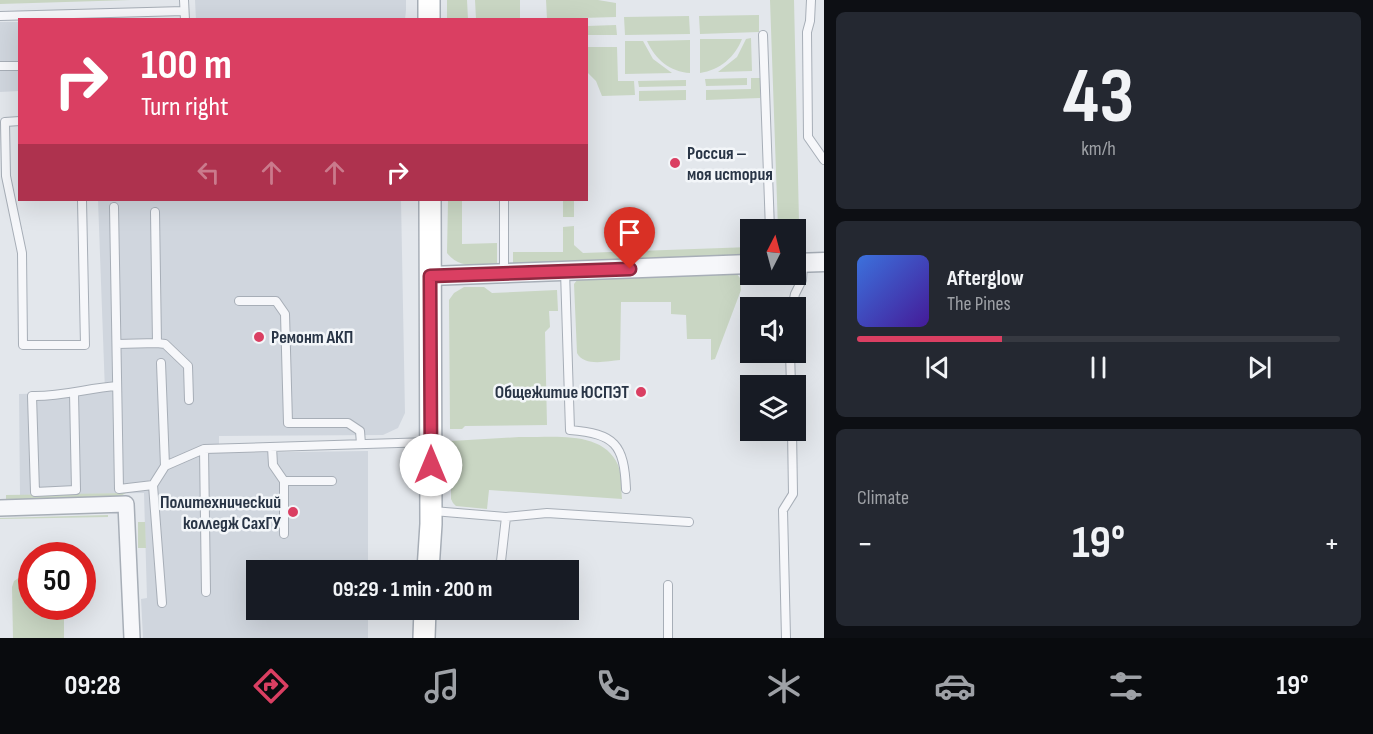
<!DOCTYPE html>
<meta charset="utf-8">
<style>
:root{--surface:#171b24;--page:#242831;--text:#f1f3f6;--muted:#9ea1a6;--line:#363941;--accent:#da3f62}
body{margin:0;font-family:"Sofia Sans Condensed",sans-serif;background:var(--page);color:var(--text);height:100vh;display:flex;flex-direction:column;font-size:22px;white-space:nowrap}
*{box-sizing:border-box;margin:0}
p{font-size:20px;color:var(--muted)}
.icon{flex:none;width:33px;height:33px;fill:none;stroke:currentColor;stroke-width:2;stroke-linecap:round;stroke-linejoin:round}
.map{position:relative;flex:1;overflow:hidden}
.details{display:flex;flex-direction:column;gap:12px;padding:12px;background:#0d0f14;width:549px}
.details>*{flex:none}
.banner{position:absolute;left:18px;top:18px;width:570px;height:183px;border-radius:0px;box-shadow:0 6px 24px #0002;background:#da3f62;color:#fff;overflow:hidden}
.needle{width:39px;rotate:6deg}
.tools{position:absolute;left:740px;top:219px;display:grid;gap:12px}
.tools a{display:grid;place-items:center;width:66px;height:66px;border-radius:0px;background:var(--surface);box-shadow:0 6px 24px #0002;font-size:30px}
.speed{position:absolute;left:18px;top:542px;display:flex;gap:12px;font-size:30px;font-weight:700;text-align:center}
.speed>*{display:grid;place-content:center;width:78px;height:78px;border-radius:50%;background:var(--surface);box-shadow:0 6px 24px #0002;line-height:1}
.speed .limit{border:9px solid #d22;background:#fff;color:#111}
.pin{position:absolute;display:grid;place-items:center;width:51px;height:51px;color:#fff;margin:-62px -26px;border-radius:50% 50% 50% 0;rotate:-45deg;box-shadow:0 0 6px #0007}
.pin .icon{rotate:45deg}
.me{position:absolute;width:66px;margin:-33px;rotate:0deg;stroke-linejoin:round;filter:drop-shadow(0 0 4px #0008)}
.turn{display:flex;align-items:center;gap:21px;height:126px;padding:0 24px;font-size:27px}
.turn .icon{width:78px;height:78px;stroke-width:2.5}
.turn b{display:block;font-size:42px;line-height:51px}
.lanes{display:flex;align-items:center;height:57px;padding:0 24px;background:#0003;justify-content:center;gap:30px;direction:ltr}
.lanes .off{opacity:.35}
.big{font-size:45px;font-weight:700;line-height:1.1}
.details .widget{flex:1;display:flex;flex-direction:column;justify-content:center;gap:9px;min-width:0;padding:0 21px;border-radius:9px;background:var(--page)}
.details .dial{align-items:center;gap:0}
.dial b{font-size:78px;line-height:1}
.song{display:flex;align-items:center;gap:18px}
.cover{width:72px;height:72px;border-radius:9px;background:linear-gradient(135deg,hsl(220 70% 55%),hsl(260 70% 35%))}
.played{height:6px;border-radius:3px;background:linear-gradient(90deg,var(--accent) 30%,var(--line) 30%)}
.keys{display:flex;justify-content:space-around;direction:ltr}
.heat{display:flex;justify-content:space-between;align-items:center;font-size:33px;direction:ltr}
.trip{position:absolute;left:246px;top:560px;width:333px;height:60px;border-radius:0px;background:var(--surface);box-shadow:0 6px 24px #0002;font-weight:700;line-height:60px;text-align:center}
.dock{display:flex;height:96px;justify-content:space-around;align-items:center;background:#090b0e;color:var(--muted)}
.dock .icon{width:42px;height:42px}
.dock .on{color:var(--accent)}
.dock b{font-size:27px;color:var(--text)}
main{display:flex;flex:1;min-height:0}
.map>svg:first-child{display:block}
</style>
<main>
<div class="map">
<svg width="824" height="638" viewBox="0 0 824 638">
<rect width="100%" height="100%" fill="#e3e7ec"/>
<!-- built -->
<path fill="#d0d6de" d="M195 0H406V10L405 20H196Z
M0 22H19V91L0 92Z
M98 200H401L405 413 398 428 383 435 219 436V453L368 451V570H256V609H368V638H143L141 599 147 598 144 493 20 495 19 394 105 392Z"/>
<!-- green -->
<path fill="#c9d6c3" d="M0 0H131L0 4Z
M447 0H467L468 19H447Z
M475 0H520V19H476Z
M546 0H598L616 3V17L547 19Z
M770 0H794L799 222 797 245H795V230L778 229Z
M759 15V32L700 34 699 16Z
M689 16 690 34 625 35 624 17Z
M616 25 617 35H587V26Z
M751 38 752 71 718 72 737 57 746 39Z
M700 39H742C735 57 720 70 700 73Z
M690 40V73C670 72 655 59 647 41Z
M625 41H643L653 59 672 73 625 74Z
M587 47H617L618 81H634L635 95 602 96 596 81 587 72Z
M747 78V85L706 86 705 79Z
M751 78H760V98L706 100V90L751 89Z
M686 80V86L639 87 638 81Z
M686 90V100L639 101V91Z
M448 200H462V244L497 243V265C479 265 459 269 447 253Z
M563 200H574V217H563Z
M574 226V245L583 253 750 247V254L513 265V252H563V227Z
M736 273 740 278 741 290 715 359 711 360V339H687L686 315 671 314V302H621L620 360C607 361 584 367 577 353L574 284 577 280Z
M464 287H484L492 293 557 290 558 311H549L550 327 545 332 547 425 465 426 462 429H450L449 300 454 293Z
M519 437C550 438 603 429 618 465 622 475 621 488 622 499L489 490 487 509 456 506 453 503 451 499V441Z
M126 493 113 500H6V495Z
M108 515V517L0 519V518Z
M138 522H145L146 548H138Z
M20 577H31L32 606H64V638H13L12 587 14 581Z"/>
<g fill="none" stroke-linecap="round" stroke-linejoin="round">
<!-- service casing -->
<g stroke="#a7aeb7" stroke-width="10">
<path id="service" d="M184 0 185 20
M811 0 810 21 807 32 808 137 824 160
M0 16 184 11
M763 35 770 230
M0 66H20
M20 121 5 122 6 176 22 253 23 345H85L82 200
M504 200V272
M114 207 119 489 153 485
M565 271 570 430C615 434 624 444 626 489
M239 301H276L285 314 288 423H348L360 431 361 444
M792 308 795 294 802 280 803 264
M157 343 165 344 188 366 189 400
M117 344 157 343 155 212
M790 352 791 386
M161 363 165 466
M74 393 76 490 35 492 32 396C61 397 88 388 117 386
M272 447 273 465 284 481V534
M204 449 206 592
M284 481H332
M433 511 506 517 547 513 689 522
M500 570 506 517
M162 603 153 485 165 466 204 449 430 442
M668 638V585
M786 638 783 510 793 494 792 430"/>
</g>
<!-- minor casing -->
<g stroke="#a7aeb7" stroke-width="18">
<path id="minor" d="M0 508 126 504 132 638"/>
</g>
<!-- tertiary casing -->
<g stroke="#a7aeb7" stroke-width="21">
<path id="tertiary" d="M795 263 824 262
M430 276 750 264"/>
</g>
<!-- secondary casing -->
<g stroke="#a7aeb7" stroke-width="24">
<path id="secondary" d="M429 0V20
M428 570 431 524 430 200
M424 638 425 609"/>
</g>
<!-- service -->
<use href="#service" stroke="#f6f7fa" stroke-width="8"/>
<!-- minor -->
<use href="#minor" stroke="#f6f7fa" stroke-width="15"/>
<!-- tertiary -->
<use href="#tertiary" stroke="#f6f7fa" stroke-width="18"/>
<!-- secondary -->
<use href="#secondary" stroke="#fff" stroke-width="21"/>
</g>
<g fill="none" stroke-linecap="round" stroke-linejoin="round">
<!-- route casing -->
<g stroke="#8e2940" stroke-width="15">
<path id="route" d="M431 465 430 276 630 269"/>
</g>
<!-- route -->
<use href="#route" stroke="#da3f62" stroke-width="10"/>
</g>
<!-- markers -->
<g fill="#da3f62" stroke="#f3f6f9" stroke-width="2">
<circle cx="675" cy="163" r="6"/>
<circle cx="259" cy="337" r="6"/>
<circle cx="641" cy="392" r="6"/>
<circle cx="293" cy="512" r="6"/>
</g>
<g text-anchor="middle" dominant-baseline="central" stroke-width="5" stroke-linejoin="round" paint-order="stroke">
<!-- poi labels -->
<g font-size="18" font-weight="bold" fill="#293546" stroke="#f3f6f9" text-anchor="start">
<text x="687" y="153">Россия –<tspan x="687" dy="21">моя история</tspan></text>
<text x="271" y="337">Ремонт АКП</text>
<text x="629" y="392" text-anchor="end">Общежитие ЮСПЭТ</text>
<text x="281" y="502" text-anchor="end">Политехнический<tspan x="281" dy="21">колледж СахГУ</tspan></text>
</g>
</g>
</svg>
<div class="tools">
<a><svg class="needle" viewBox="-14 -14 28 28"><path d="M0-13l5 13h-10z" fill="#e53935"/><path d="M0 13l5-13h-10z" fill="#9ea1a6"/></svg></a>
<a><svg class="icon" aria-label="sound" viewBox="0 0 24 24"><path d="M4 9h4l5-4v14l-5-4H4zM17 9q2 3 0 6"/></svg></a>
<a><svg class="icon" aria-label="layers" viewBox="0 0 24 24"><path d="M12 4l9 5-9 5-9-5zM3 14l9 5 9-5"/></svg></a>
</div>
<div class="speed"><div class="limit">50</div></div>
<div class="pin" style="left:630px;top:269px;background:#d93025"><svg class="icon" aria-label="arrive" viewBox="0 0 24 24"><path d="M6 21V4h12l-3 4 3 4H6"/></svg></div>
<svg class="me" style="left:431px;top:465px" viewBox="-20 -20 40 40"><circle r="19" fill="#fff"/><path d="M0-13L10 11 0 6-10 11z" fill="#da3f62"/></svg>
<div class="trip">09:29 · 1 min · 200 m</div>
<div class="banner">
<div class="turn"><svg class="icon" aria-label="right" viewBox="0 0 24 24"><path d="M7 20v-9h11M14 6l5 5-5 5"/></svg><div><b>100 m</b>Turn right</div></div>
<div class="lanes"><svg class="icon off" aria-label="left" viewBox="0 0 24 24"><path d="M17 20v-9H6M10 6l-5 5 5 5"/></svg><svg class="icon off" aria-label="ahead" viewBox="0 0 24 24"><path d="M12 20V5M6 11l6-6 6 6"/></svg><svg class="icon off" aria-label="ahead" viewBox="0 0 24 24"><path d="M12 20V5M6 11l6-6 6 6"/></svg><svg class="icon" aria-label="right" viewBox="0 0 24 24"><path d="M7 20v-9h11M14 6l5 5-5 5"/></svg></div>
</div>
</div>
<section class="details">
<div class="widget dial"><b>43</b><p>km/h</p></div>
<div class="widget">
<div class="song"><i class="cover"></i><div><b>Afterglow</b><p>The Pines</p></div></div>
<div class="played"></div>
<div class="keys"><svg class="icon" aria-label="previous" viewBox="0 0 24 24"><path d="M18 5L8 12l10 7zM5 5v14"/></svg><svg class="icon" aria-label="pause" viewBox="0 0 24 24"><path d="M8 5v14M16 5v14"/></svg><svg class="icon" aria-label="next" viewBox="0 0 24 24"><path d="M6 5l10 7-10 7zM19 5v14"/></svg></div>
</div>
<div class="widget"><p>Climate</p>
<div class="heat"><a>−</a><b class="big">19°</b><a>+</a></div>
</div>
</section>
</main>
<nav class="dock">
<b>09:28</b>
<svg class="icon on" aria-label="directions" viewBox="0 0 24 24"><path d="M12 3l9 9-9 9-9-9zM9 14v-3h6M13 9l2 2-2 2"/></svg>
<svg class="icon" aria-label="music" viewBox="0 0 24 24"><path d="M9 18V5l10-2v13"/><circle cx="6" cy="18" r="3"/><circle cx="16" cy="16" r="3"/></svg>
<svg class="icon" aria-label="phone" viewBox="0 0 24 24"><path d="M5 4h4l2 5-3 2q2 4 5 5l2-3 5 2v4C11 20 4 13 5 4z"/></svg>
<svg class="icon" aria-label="climate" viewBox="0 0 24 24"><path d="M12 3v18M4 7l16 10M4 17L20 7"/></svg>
<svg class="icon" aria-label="car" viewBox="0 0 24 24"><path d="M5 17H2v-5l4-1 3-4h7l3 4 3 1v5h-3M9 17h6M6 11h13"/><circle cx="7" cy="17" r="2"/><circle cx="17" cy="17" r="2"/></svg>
<svg class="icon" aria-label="filters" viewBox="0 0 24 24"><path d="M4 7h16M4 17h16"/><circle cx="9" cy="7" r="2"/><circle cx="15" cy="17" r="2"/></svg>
<b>19°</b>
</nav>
